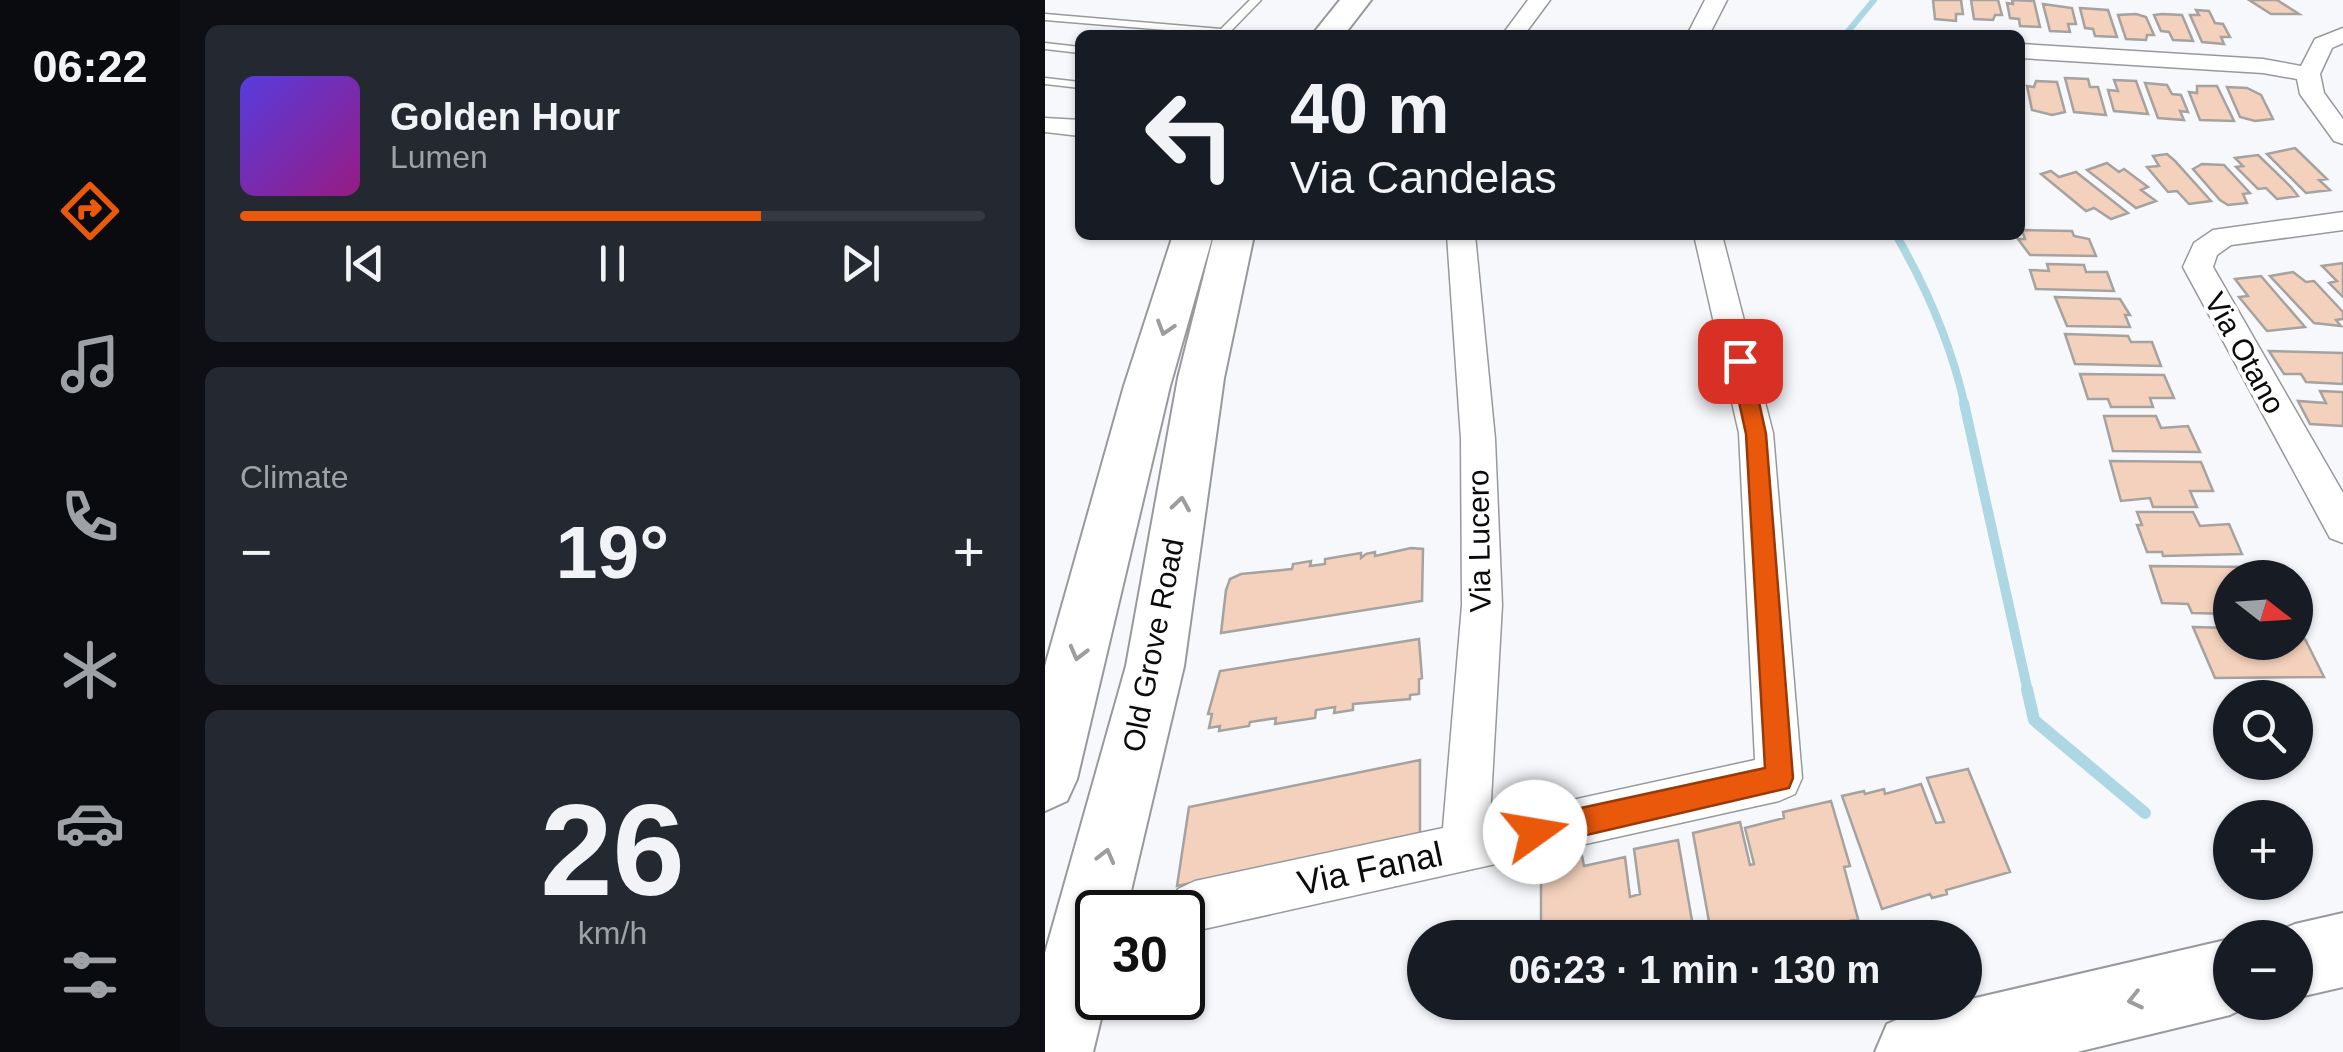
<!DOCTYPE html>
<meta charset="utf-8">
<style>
:root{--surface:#171b24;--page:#242831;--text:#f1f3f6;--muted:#9ea1a6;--line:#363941;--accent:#ea580c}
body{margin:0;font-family:Helvetica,sans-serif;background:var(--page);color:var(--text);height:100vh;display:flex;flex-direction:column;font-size:38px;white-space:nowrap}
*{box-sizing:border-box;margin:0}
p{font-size:32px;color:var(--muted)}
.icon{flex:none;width:55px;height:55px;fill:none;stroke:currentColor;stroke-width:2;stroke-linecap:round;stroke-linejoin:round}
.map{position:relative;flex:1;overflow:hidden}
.sheet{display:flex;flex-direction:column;gap:25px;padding:25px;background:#0d0f14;width:865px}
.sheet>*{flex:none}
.hud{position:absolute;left:30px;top:30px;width:950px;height:210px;border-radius:15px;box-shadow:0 2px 8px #0004;background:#171b24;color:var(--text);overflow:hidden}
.needle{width:65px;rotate:107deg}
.fabs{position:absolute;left:1168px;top:560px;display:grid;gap:20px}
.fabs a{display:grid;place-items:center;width:100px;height:100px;border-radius:50%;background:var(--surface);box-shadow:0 2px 8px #0004;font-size:50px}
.speed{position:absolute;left:30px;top:890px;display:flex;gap:20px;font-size:50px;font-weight:700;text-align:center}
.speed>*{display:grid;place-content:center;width:130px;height:130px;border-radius:50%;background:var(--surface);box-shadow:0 2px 8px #0004;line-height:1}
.speed .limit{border:5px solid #111;border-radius:15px;background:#fff;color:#111}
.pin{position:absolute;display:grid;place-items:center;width:85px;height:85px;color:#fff;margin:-42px;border-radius:20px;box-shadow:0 5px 15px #0006}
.me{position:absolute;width:110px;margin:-55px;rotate:77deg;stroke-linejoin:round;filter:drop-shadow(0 0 8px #0008)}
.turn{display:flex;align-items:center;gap:35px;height:210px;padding:0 50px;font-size:45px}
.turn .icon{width:130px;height:130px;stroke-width:2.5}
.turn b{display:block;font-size:70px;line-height:85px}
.big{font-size:75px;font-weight:600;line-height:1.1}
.sheet .tile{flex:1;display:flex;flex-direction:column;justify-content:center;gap:15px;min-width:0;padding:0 35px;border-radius:15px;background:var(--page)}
.sheet .dial{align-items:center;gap:0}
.dial b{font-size:130px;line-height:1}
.song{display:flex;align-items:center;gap:30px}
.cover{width:120px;height:120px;border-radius:15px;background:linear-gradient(135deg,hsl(250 70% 55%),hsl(310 70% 35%))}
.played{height:10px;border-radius:5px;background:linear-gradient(90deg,var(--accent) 70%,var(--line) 70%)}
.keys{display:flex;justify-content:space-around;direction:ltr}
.heat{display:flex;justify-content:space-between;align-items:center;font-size:55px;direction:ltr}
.trip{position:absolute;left:362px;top:920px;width:575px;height:100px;border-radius:50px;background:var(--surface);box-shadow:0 2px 8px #0004;font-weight:600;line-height:100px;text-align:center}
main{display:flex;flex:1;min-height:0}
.tab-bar{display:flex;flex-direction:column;width:180px;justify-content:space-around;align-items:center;background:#090b0e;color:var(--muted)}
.tab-bar .icon{width:70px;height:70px}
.tab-bar .active{color:var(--accent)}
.tab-bar b{font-size:45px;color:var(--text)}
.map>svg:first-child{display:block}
</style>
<main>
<nav class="tab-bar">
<b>06:22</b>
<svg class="icon active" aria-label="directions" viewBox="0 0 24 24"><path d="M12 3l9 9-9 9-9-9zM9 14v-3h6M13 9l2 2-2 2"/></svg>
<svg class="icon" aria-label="music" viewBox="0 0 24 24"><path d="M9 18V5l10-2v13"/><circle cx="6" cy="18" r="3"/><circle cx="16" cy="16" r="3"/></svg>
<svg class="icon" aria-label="phone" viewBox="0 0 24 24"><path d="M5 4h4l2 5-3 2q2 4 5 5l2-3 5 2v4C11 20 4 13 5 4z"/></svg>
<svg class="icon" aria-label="climate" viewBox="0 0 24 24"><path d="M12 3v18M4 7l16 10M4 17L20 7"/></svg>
<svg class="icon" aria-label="car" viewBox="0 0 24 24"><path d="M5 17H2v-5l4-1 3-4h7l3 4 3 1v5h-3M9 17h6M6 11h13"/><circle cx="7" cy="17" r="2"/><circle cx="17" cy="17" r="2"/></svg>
<svg class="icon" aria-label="filters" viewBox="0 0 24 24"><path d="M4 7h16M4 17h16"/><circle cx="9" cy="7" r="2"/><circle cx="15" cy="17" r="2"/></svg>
</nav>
<section class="sheet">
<div class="tile">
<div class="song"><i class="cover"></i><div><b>Golden Hour</b><p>Lumen</p></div></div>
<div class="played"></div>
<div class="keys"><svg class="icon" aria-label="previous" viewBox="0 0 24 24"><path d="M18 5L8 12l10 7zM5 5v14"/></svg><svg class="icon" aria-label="pause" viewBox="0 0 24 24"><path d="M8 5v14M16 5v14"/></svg><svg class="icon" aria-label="next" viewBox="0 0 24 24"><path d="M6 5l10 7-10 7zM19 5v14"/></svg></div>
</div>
<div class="tile"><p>Climate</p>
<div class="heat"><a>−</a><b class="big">19°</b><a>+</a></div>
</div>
<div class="tile dial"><b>26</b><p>km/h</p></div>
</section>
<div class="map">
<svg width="1298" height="1052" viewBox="0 0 1298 1052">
<rect width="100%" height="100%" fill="#f7f8fc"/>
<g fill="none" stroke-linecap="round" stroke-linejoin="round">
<!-- stream-far3 -->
<path stroke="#acd7e3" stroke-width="6" d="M800 35 829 0"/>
<!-- stream-far2 -->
<path stroke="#acd7e3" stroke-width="8" d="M851 235C883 290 906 344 920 406"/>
<!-- stream-far1 -->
<path stroke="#acd7e3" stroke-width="10" d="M919 403 983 692"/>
<!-- stream -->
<path stroke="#acd7e3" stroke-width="12" d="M982 689 989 720 1100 813"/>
</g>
<!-- building -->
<path fill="#f3d1bd" stroke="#a5a2a0" stroke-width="2.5" d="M888 0H916L918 14H911V21L890 19Z
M926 0H953L957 15H950L948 20 929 19Z
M967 0 989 1 995 27 975 26 974 19 965 18 962 3 968 4Z
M1204 0H1232L1254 14H1226Z
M998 4 1027 8 1031 24H1023L1025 32 1005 31Z
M1035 8 1063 10 1072 37 1050 36 1048 29 1040 28Z
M1151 10 1164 11 1170 23 1178 24 1185 37H1176L1179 44 1157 42 1145 15H1154Z
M1091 14 1101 17 1109 35H1102L1101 40 1081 39 1073 15Z
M1117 14 1137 15 1148 41 1128 40 1124 32 1116 31 1109 15Z
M1020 78 1043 79 1045 87H1053L1061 115 1029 112Z
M1069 80 1091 81 1103 114 1069 111 1063 90 1073 91Z
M991 81 1012 82 1020 112 1007 115 987 110 982 86 989 87Z
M1100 83 1122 85 1127 94 1136 95 1143 112 1135 111 1139 120 1113 118Z
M1152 86H1172L1189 121 1155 120 1144 92 1152 93Z
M1182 87 1202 88 1216 95 1228 119 1210 121 1195 117Z
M1250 148 1282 179 1274 180 1285 190 1261 193 1222 154Z
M1122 154 1130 161 1166 201 1144 204 1132 191 1123 192 1102 167 1114 166 1108 156Z
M1213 155 1246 187 1253 196 1232 199 1221 188 1213 189 1191 167 1198 166 1190 158Z
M1062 163 1074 172 1079 169 1103 187 1096 190 1111 201 1091 208 1042 170Z
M1157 164 1179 165 1205 193 1198 194 1202 203 1183 205 1175 200 1148 169Z
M1006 171 1014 177 1031 172 1083 213 1066 219 1049 208 1041 211 996 174Z
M977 230 1027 231 1029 236 1044 239 1051 256 985 255 973 239H980Z
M1298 263V297L1284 283 1292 281 1277 266Z
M1002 264 1039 265 1041 272H1062L1069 291 991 289 985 270 1004 271Z
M1248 272 1261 282 1269 281 1298 312V319L1291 320 1296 326 1269 323 1225 276Z
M1216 276 1260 327 1222 331 1194 297 1203 296 1190 279Z
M1010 297 1075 299 1085 315H1080L1085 327 1022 326Z
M1020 334 1083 336 1086 342H1107L1116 366 1030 364Z
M1224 351 1298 353V384L1261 382 1256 374H1239Z
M1035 374 1119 375 1129 398H1105L1108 407H1066L1063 399H1043Z
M1275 391 1298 392V426L1265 424 1253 401 1281 403Z
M1059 416H1111L1116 428 1143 426 1155 452 1068 451Z
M1065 461 1156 462 1168 491H1145L1152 507H1108L1105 498 1076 501Z
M1092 512H1148L1155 526 1184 524 1197 554 1118 556 1117 552H1102L1092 525H1097Z
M366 548 378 549 377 601 176 633 181 590 185 579 196 574 247 569 248 564 266 561 265 566 280 564V559L316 553V558L321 554 330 552V556Z
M1105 566 1206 567 1210 578H1185V614L1147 613 1143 604 1117 603Z
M1148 627 1185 628V642L1260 639 1279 677 1170 678Z
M374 639 377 678 374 679V694L365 695V699L308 704V710L289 713 290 707 271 710 270 718 230 724 231 718 205 722 204 726 174 731 175 726 164 728 167 714H163L175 671Z
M375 760V835L132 886 144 807Z
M923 769 965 872 901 890 902 894 887 898 885 894 837 909 797 796 819 791 820 794 839 789 840 794 876 784 891 823 899 822 882 778Z
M786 801 805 866 799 867 813 919 775 928 774 924 761 927 763 932 742 938 740 931 714 938H667L648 833 695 822 705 865 709 864 700 828 739 818 738 812Z
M633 840 650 938 496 936V871L537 856 539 866 580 857 585 897 595 894 589 849Z"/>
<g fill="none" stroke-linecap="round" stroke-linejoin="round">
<!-- service casing -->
<g stroke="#98999c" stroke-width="3">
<path id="service" d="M205 0H216L182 35 0 20V14L176 29Z
M0 43 35 47V53L0 49Z
M0 78 35 82V88L0 84Z"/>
</g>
<!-- minor casing -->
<g stroke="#98999c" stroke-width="3">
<path id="minor" d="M483 0H505L479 35H457Z
M660 0H682L664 35H642Z
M1298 28V43L1287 48 1275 74 1279 93 1298 119V144L1289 141 1255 94 1252 79 1218 73 975 58V44L1218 59 1256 66 1270 39Z
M0 118 35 120V136L0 132Z
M1298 212V230L1186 245 1172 255 1168 267 1298 493V543L1285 538 1138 267 1149 243 1168 230Z
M402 235H430L450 439 457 605 445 818 710 760 694 433 649 235H677L728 433 757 778 750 794 734 801 150 931 138 926V912H128L125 906 133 889 150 881 398 828 417 605 416 439Z"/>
</g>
<!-- secondary casing -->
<g stroke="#98999c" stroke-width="4">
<path id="secondary" d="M295 0H326L299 35H267Z
M128 235H168L125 386 32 779 22 801 0 811V666L79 386Z
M169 235H209L179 378 139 666 81 912H52V998H61L48 1052H0V953L81 666 133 378Z"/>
</g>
<!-- primary casing -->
<g stroke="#98999c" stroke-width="4">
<path id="primary" d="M1298 913V987L1250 998V938H1222L1224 935 1250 924Z
M1185 939V1002H1212L1185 1015 1032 1052H830L842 1024 870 1012Z"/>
</g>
<!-- service -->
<use href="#service" fill="#fff" fill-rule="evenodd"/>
<!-- minor -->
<use href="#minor" fill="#fff" fill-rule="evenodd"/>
<!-- secondary -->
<use href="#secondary" fill="#fff" fill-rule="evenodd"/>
<!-- primary -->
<use href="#primary" fill="#fff" fill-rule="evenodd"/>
</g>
<!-- one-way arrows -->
<defs><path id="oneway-chevron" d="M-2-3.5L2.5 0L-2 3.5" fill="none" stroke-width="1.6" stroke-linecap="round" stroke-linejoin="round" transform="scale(2.5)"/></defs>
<g stroke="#9d9d9e">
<use href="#oneway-chevron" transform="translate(120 328) rotate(107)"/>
<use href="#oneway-chevron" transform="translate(136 504) rotate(-81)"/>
<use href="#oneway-chevron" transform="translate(33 653) rotate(105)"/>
<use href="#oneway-chevron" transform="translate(61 856) rotate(-75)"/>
<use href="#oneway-chevron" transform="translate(1090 1000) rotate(167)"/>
</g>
<!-- route -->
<path fill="#ea580c" stroke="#983908" stroke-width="2.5" d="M695 354 705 361 721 434 748 778 744 788 490 847 480 842 476 832 480 822 490 818 720 768 701 434 685 361Z"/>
<g text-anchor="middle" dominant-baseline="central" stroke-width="8" stroke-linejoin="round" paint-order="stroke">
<!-- street labels -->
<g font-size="30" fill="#0b0b0c" stroke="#fff">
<text transform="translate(1200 353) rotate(61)">Via Otano</text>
<text transform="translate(434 541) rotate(-91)">Via Lucero</text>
<text transform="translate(108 645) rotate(-79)">Old Grove Road</text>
</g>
<!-- near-street labels -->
<g font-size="35" fill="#0b0b0c" stroke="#fff">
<text transform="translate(325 868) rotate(-12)">Via Fanal</text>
</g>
</g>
</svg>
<div class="fabs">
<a><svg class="needle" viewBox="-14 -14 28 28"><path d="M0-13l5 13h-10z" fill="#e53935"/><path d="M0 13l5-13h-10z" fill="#9ea1a6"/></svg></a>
<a><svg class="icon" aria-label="search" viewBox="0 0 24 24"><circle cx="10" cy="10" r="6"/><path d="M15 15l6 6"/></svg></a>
<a>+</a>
<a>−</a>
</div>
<div class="speed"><div class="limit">30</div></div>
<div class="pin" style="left:695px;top:361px;background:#d93025"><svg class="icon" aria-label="arrive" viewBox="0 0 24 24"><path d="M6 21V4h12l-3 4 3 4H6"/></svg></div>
<svg class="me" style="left:490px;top:832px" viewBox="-20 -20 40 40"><circle r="19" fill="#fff"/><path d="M0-13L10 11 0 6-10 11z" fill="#ea580c"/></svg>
<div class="trip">06:23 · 1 min · 130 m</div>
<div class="hud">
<div class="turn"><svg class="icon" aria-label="left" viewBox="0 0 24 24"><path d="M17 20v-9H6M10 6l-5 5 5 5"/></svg><div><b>40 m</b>Via Candelas</div></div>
</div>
</div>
</main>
